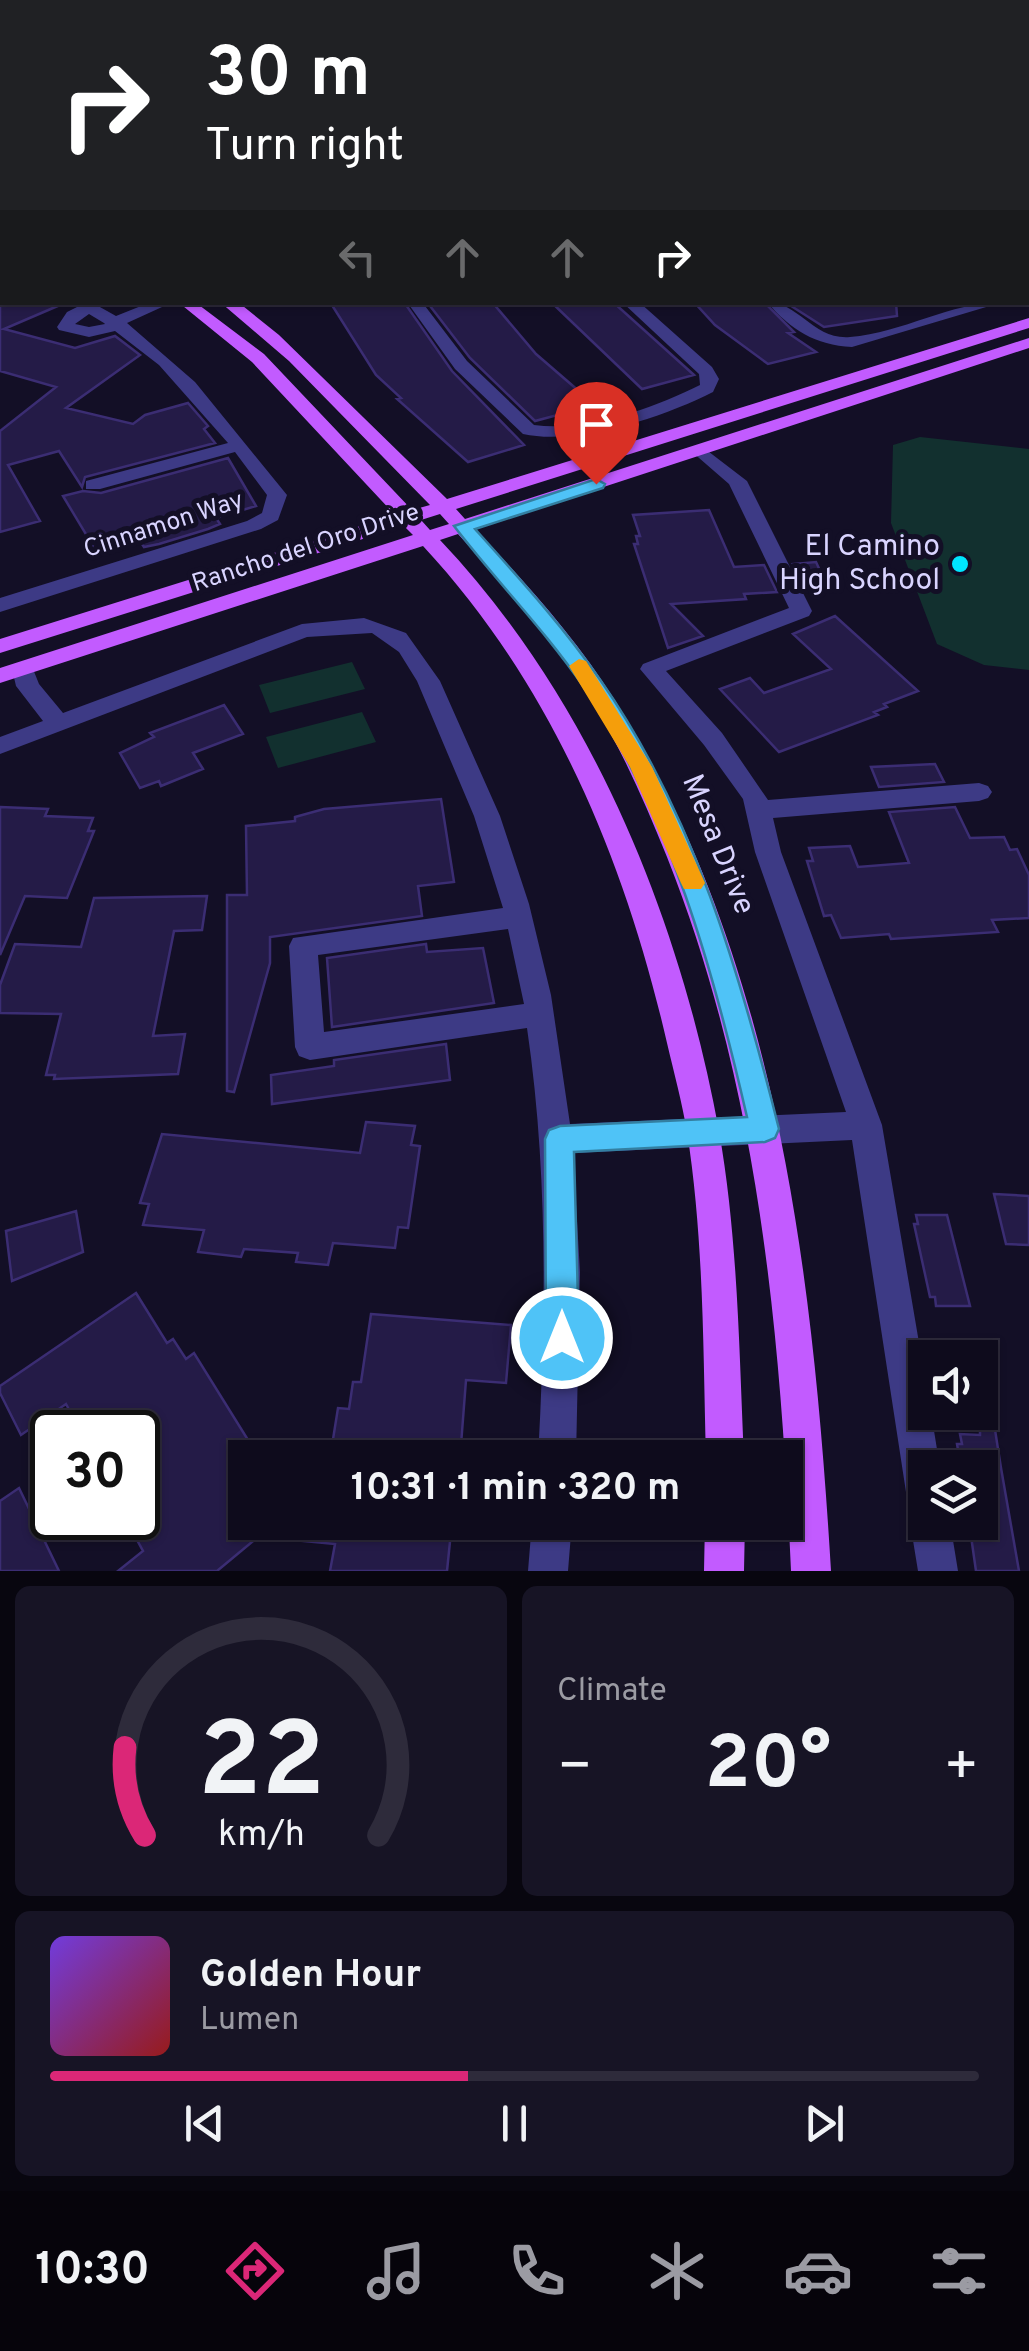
<!DOCTYPE html>
<meta charset="utf-8">
<style>
:root{--surface:#0e0b1c;--page:#171425;--text:#f1f3f6;--muted:#9b9ba3;--line:#2e2b3b;--accent:#db2777}
body{margin:0;font-family:Overpass,sans-serif;background:var(--page);color:var(--text);height:100vh;display:flex;flex-direction:column;font-size:38px;white-space:nowrap}
*{box-sizing:border-box;margin:0}
p{font-size:32px;color:var(--muted)}
.icon{flex:none;width:55px;height:55px;fill:none;stroke:currentColor;stroke-width:2;stroke-linecap:round;stroke-linejoin:round}
.map{position:relative;height:1571px;overflow:hidden}
.side{display:flex;flex-direction:column;gap:15px;padding:15px;background:#08060f;flex:1}
.side>*{flex:none}
.guide{position:absolute;left:0px;top:0px;width:1030px;height:305px;box-shadow:0 2px 8px #0004,0 0 0 2px var(--line);background:#202124;color:#fff;overflow:hidden}
.controls{position:absolute;left:908px;top:1340px;display:grid;gap:20px}
.controls a{display:grid;place-items:center;width:90px;height:90px;border-radius:0px;background:var(--surface);box-shadow:0 2px 8px #0004,0 0 0 2px var(--line);font-size:50px}
.speed{position:absolute;left:30px;top:1410px;display:flex;gap:20px;font-size:50px;font-weight:700;text-align:center}
.speed>*{display:grid;place-content:center;width:130px;height:130px;border-radius:50%;background:var(--surface);box-shadow:0 2px 8px #0004,0 0 0 2px var(--line);line-height:1}
.speed .limit{border:5px solid #111;border-radius:15px;background:#fff;color:#111}
.pin{position:absolute;display:grid;place-items:center;width:85px;height:85px;color:#fff;margin:-102px -42px;border-radius:50% 50% 50% 0;rotate:-45deg;box-shadow:0 0 10px #0007}
.pin .icon{rotate:45deg}
.me{position:absolute;width:110px;margin:-55px;rotate:0deg;stroke-linejoin:round;filter:drop-shadow(0 0 8px #0008)}
.turn{display:flex;align-items:center;gap:35px;height:210px;padding:0 40px;font-size:45px}
.turn .icon{width:130px;height:130px;stroke-width:2.5}
.turn b{display:block;font-size:70px;line-height:85px}
.lanes{display:flex;align-items:center;height:95px;padding:0 40px;background:#0003;justify-content:center;gap:50px;direction:ltr}
.lanes .off{opacity:.35}
.big{font-size:75px;font-weight:700;line-height:1.1}
.side .widget{flex:1;display:flex;flex-direction:column;justify-content:center;gap:15px;min-width:0;padding:0 35px;border-radius:15px;background:var(--page)}
.side .dial{align-items:center;gap:0}
.dial svg{height:260px;overflow:visible;fill:none;stroke:var(--line);stroke-width:7;stroke-linecap:round;text-anchor:middle}
.dial text{fill:var(--text);stroke:none}
.song{display:flex;align-items:center;gap:30px}
.cover{width:120px;height:120px;border-radius:15px;background:linear-gradient(135deg,hsl(260 70% 55%),hsl(0 70% 35%))}
.played{height:10px;border-radius:5px;background:linear-gradient(90deg,var(--accent) 45%,var(--line) 45%)}
.keys{display:flex;justify-content:space-around;direction:ltr}
.heat{display:flex;justify-content:space-between;align-items:center;font-size:55px;direction:ltr}
.side .tiles{flex:1;display:grid;gap:15px;grid-template-columns:1fr 1fr}
.widget:last-child{grid-column:span 2}
.trip{position:absolute;left:228px;top:1440px;width:575px;height:100px;border-radius:0px;background:var(--surface);box-shadow:0 2px 8px #0004,0 0 0 2px var(--line);font-weight:700;line-height:100px;text-align:center}
.tabs{display:flex;height:160px;justify-content:space-around;align-items:center;background:#06040b;color:var(--muted)}
.tabs .icon{width:70px;height:70px}
.tabs .active{color:var(--accent)}
.tabs b{font-size:45px;color:var(--text)}
.map>svg:first-child{display:block}
</style>
<div class="map">
<svg width="1029" height="1571" viewBox="0 0 1029 1571">
<rect width="100%" height="100%" fill="#130f26"/>
<!-- green -->
<path fill="#12302f" d="M920 437 1029 449V670L984 665 937 644 891 523 893 445Z
M352 662 365 689 270 713 259 685Z
M362 712 376 742 278 768 266 737Z"/>
<!-- building -->
<path fill="#241b47" stroke="#3b2d73" stroke-width="2.5" d="M0 302H67L4 329 75 348 115 336 140 355 66 408 133 424 145 415 188 403 208 426 204 429 215 443 85 477 82 487 59 451 8 465 40 521 0 532V431L56 387 0 371Z
M330 302H404L452 371 524 445 468 462 397 399 401 398 376 375Z
M427 302H492L536 354 595 405 535 421 470 358Z
M551 302H613L694 375 642 389Z
M694 302H764L794 332 788 333 816 352 768 364 715 325Z
M785 302H896L897 316 824 327Z
M228 458 256 506 216 518 220 524 208 529 159 544 144 547 140 541 102 553 96 551 63 496 83 491 101 493Z
M709 510 734 567 764 565 777 592 744 594 746 599 671 604 703 636 668 648 634 544H638L636 536H640L633 515Z
M816 562 828 588 806 590 793 564Z
M835 616 918 691 884 704 887 707 874 712 878 715 779 752 720 689 750 678 764 693 831 669 793 634Z
M224 705 243 734 193 753 203 769 161 786 159 781 140 788 120 753 154 737 150 733Z
M935 764 944 782 879 787 871 767Z
M441 799 454 882 418 886 422 916 270 937V963L234 1092 227 1091V895H247L246 826 295 821V817L324 809Z
M0 807 48 809 45 816 93 818 88 831H94L67 898 25 896 0 955Z
M955 807 970 838 1004 837 1010 850 1017 849 1029 875V918L992 920 998 932 891 939 889 934 841 938 831 915 824 916 807 861H813L809 848 850 846 858 867 909 863 889 812Z
M207 896 202 930 174 931 153 1036 185 1034 178 1074 54 1079 55 1075H46L61 1014 0 1013V985L15 944 81 947 94 898Z
M426 944 427 952 483 948 494 1003 332 1027 327 958Z
M446 1044 450 1080 272 1104 271 1075 334 1066V1060Z
M366 1122 415 1126 411 1145 420 1146 408 1228 398 1227 395 1248 333 1243 328 1265 296 1262 298 1253 244 1249 241 1257 198 1252 204 1230 143 1225 149 1204 140 1203 162 1134 360 1153Z
M994 1194 1029 1196V1245L1006 1244Z
M76 1211 83 1252 12 1281 6 1231Z
M916 1215H947L970 1306H936L935 1297H930L914 1224H918Z
M136 1293 167 1343 173 1339 186 1359 194 1353 253 1448 238 1460 245 1472V1522H276L217 1571H118L143 1551 125 1518H138V1432H81L66 1404 21 1435 0 1393V1386Z
M371 1314 511 1325 506 1383 466 1380 461 1445 449 1444 447 1458H330L338 1408 349 1409 353 1382H361Z
M993 1417 1001 1468 1019 1571H976L969 1522H980V1468H961L957 1444H962L960 1434 980 1435V1418Z
M19 1488 59 1571H0V1501Z
M285 1522H452L447 1571H330L335 1544 284 1539Z"/>
<g fill="none" stroke-linecap="round" stroke-linejoin="round">
<!-- minor -->
<path fill="#3d3a85" fill-rule="evenodd" d="M287 0H301L303 2H290Z
M384 0H394V2H385Z
M450 0H460L461 2H452Z
M674 0H684L686 2H676Z
M1028 11H1029V17H1028Z
M1028 53H1029V59H1028Z
M0 95H2V101H0Z
M1028 95H1029V101H1028Z
M0 124 2 125V132H0Z
M0 159H2V167H0Z
M1028 184H1029V193H1028Z
M0 260H2V269H0Z
M1029 289V299L1028 300V290Z
M72 302H91L116 316 151 302H173L127 323 195 382 287 495 278 520 261 529 0 612V598L247 521 262 513 267 495 235 452 100 489H86V481L228 443 159 365 115 331 89 337 59 330 57 327 67 312 77 307ZM89 314 104 323 105 324 89 327 75 324Z
M407 302H422L467 361 534 425C587 432 654 408 700 385L699 374 622 302H639L712 367 719 379 713 392C664 417 577 446 523 434L455 369Z
M767 302C799 302 813 340 850 337 903 333 950 302 1003 302L852 347C815 345 791 330 767 302Z
M700 445 747 481 812 611 809 616 666 671 722 733 768 800 979 783 988 786 992 792 988 798 979 801 773 818 781 852 882 1125 925 1378V1412H931L940 1468H925V1522H950L958 1571H918L910 1522 916 1508 911 1506 906 1492 852 1140 573 1153 580 1272 576 1458H538C546 1314 548 1171 527 1028L310 1060 299 1056 295 1047 289 946 293 938 503 908 474 816 417 681 399 652 372 633 307 637 0 754V737L43 721 16 686 12 669 15 664H31L39 684 63 713 302 624 364 618 406 633 440 681 500 816 529 904 551 995 570 1124 846 1112 755 852 743 799 704 745 640 669 643 664 789 608 729 484 691 451ZM508 929 524 1004 324 1032 318 955Z
M532 1522H572L568 1571H528Z"/>
<!-- major -->
<path fill="#c25bff" fill-rule="evenodd" d="M0 211H2V220H0Z
M178 302H195L264 354 412 510 430 505 289 361 220 302H238L279 335 447 499 1029 318V328L456 509 465 519 1029 338V348L475 529C525 582 575 637 614 699 777 958 813 1272 831 1571H791C780 1327 758 1086 667 857 645 803 622 749 591 700 554 640 506 586 458 534L440 540C591 699 680 918 719 1131 738 1238 739 1350 744 1458H706C703 1350 704 1239 687 1132 682 1102 674 1073 667 1043 625 860 552 685 423 546L0 683V668L413 535 404 526 0 653V639L395 515 252 362ZM440 514 449 524 430 530 421 520Z
M705 1522H745L744 1571H704Z"/>
</g>
<!-- route -->
<path fill="#4fc3f7" stroke="#337fa1" stroke-width="2.5" d="M596 479 605 484 603 488 475 529C519 578 563 626 601 681 694 814 740 974 779 1129L775 1138 765 1142 574 1152 579 1338 574 1350 562 1355 551 1350 546 1338 545 1139 549 1130 560 1126 747 1117C713 969 670 814 583 686 544 629 496 581 454 526Z"/>
<!-- slow -->
<path fill="#f59e0b" d="M579 659 586 661 652 767 705 883 701 889H684L681 883 630 767 569 666Z"/>
<!-- markers -->
<circle fill="#00e5ff" stroke="#130f26" stroke-width="4" cx="960" cy="564" r="10"/>
<g text-anchor="middle" dominant-baseline="central" stroke-width="10" stroke-linejoin="round" paint-order="stroke">
<!-- far-street labels -->
<g font-size="25" fill="#d9d4ff" stroke="#130f26">
<text transform="translate(164 526) rotate(-18)">Cinnamon Way</text>
<text transform="translate(306 549) rotate(-18)">Rancho del Oro Drive</text>
</g>
<!-- poi labels -->
<g font-size="30" fill="#d9d4ff" stroke="#130f26" text-anchor="end">
<text x="940" y="547">El Camino<tspan x="940" dy="34">High School</tspan></text>
</g>
<!-- street labels -->
<g font-size="30" fill="#d9d4ff" stroke="#130f26">
<text transform="translate(717 845) rotate(68)">Mesa Drive</text>
</g>
</g>
</svg>
<div class="controls">
<a><svg class="icon" aria-label="sound" viewBox="0 0 24 24"><path d="M4 9h4l5-4v14l-5-4H4zM17 9q2 3 0 6"/></svg></a>
<a><svg class="icon" aria-label="layers" viewBox="0 0 24 24"><path d="M12 4l9 5-9 5-9-5zM3 14l9 5 9-5"/></svg></a>
</div>
<div class="speed"><div class="limit">30</div></div>
<div class="pin" style="left:596px;top:484px;background:#d93025"><svg class="icon" aria-label="arrive" viewBox="0 0 24 24"><path d="M6 21V4h12l-3 4 3 4H6"/></svg></div>
<svg class="me" style="left:562px;top:1338px" viewBox="-20 -20 40 40"><circle r="17" fill="#4fc3f7" stroke="#fff" stroke-width="3"/><path d="M0-11L8 9 0 5-8 9z" fill="#fff"/></svg>
<div class="trip">10:31 · 1 min · 320 m</div>
<div class="guide">
<div class="turn"><svg class="icon" aria-label="right" viewBox="0 0 24 24"><path d="M7 20v-9h11M14 6l5 5-5 5"/></svg><div><b>30 m</b>Turn right</div></div>
<div class="lanes"><svg class="icon off" aria-label="left" viewBox="0 0 24 24"><path d="M17 20v-9H6M10 6l-5 5 5 5"/></svg><svg class="icon off" aria-label="ahead" viewBox="0 0 24 24"><path d="M12 20V5M6 11l6-6 6 6"/></svg><svg class="icon off" aria-label="ahead" viewBox="0 0 24 24"><path d="M12 20V5M6 11l6-6 6 6"/></svg><svg class="icon" aria-label="right" viewBox="0 0 24 24"><path d="M7 20v-9h11M14 6l5 5-5 5"/></svg></div>
</div>
</div>
<section class="side">
<div class="tiles">
<div class="widget dial"><svg viewBox="0 0 100 80">
<path d="M14 69A42 42 0 1 1 86 69"/>
<path d="M14 69A42 42 0 0 1 8 42" stroke="#db2777"/>
<text x="50" y="56" font-size="32" font-weight="700">22</text>
<text x="50" y="72" font-size="11">km/h</text>
</svg></div>
<div class="widget"><p>Climate</p>
<div class="heat"><a>−</a><b class="big">20°</b><a>+</a></div>
</div>
<div class="widget">
<div class="song"><i class="cover"></i><div><b>Golden Hour</b><p>Lumen</p></div></div>
<div class="played"></div>
<div class="keys"><svg class="icon" aria-label="previous" viewBox="0 0 24 24"><path d="M18 5L8 12l10 7zM5 5v14"/></svg><svg class="icon" aria-label="pause" viewBox="0 0 24 24"><path d="M8 5v14M16 5v14"/></svg><svg class="icon" aria-label="next" viewBox="0 0 24 24"><path d="M6 5l10 7-10 7zM19 5v14"/></svg></div>
</div>
</div>
</section>
<nav class="tabs">
<b>10:30</b>
<svg class="icon active" aria-label="directions" viewBox="0 0 24 24"><path d="M12 3l9 9-9 9-9-9zM9 14v-3h6M13 9l2 2-2 2"/></svg>
<svg class="icon" aria-label="music" viewBox="0 0 24 24"><path d="M9 18V5l10-2v13"/><circle cx="6" cy="18" r="3"/><circle cx="16" cy="16" r="3"/></svg>
<svg class="icon" aria-label="phone" viewBox="0 0 24 24"><path d="M5 4h4l2 5-3 2q2 4 5 5l2-3 5 2v4C11 20 4 13 5 4z"/></svg>
<svg class="icon" aria-label="climate" viewBox="0 0 24 24"><path d="M12 3v18M4 7l16 10M4 17L20 7"/></svg>
<svg class="icon" aria-label="car" viewBox="0 0 24 24"><path d="M5 17H2v-5l4-1 3-4h7l3 4 3 1v5h-3M9 17h6M6 11h13"/><circle cx="7" cy="17" r="2"/><circle cx="17" cy="17" r="2"/></svg>
<svg class="icon" aria-label="filters" viewBox="0 0 24 24"><path d="M4 7h16M4 17h16"/><circle cx="9" cy="7" r="2"/><circle cx="15" cy="17" r="2"/></svg>
</nav>
